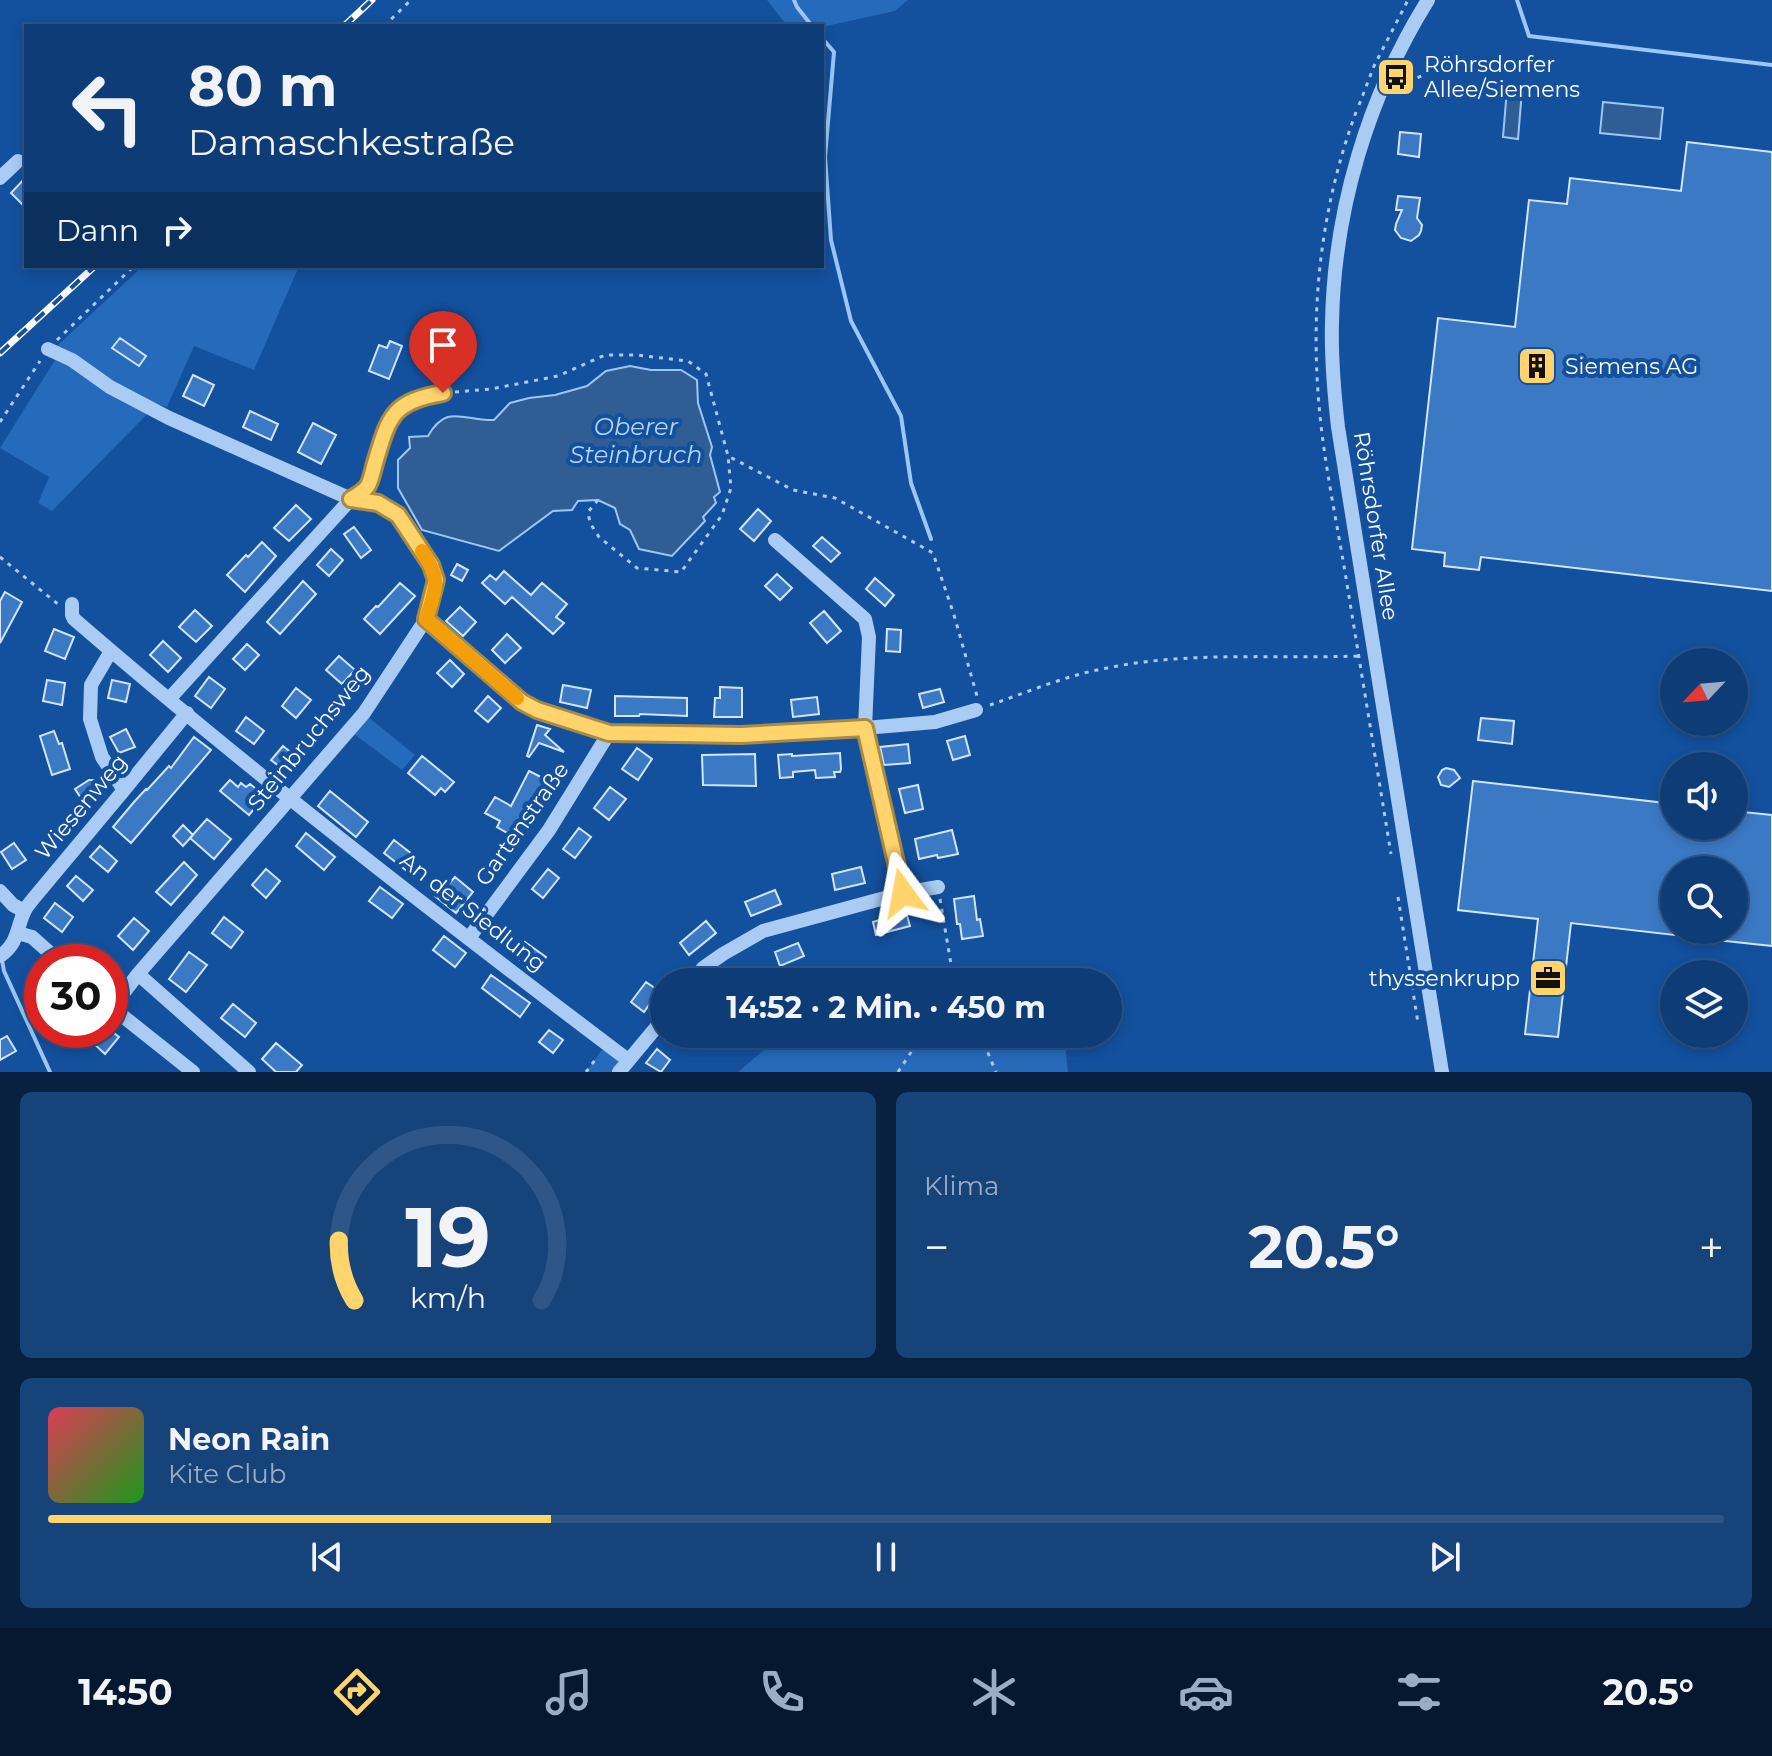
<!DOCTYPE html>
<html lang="de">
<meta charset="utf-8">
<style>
:root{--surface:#0e3c76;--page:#17437b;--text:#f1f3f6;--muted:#9badc5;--line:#2e5688;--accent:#ffd46c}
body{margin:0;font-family:Montserrat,sans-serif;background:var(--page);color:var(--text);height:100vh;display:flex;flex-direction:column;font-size:30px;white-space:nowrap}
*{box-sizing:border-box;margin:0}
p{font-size:26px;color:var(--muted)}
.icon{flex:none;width:44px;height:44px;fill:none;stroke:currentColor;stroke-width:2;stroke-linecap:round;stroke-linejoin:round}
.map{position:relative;height:1072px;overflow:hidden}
.sheet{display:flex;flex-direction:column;gap:20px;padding:20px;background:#082141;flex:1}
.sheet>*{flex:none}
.banner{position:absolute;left:24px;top:24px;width:800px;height:244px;border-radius:0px;box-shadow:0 4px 12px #0003,0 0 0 2px var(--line);background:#0e3c76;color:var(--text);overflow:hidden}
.needle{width:52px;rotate:244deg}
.tools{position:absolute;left:1660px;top:648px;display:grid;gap:16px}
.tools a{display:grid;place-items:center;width:88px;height:88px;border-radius:50%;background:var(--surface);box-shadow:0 4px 12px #0003,0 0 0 2px var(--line);font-size:40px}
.speed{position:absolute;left:24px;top:944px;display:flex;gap:16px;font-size:40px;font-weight:700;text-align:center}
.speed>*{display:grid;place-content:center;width:104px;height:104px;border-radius:50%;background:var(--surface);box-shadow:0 4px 12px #0003,0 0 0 2px var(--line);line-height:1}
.speed .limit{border:12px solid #d22;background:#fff;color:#111}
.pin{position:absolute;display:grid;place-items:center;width:68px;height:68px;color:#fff;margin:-82px -34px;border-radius:50% 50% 50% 0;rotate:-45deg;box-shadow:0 0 8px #0007}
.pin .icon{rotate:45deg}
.me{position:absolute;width:88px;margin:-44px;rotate:347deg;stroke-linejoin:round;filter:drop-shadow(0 0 6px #0008)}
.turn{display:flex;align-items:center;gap:28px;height:168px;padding:0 32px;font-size:36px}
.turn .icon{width:104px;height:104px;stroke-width:2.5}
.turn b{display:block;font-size:56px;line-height:68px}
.then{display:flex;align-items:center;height:76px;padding:0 32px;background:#0003;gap:16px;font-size:30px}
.big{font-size:60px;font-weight:700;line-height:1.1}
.sheet .tile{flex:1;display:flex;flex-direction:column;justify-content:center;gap:12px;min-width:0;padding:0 28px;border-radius:12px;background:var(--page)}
.sheet .dial{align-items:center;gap:0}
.dial svg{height:208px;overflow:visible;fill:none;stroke:var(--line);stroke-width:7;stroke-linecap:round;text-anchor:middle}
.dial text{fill:var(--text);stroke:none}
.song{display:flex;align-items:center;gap:24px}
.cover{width:96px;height:96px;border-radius:12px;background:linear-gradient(135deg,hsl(350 70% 55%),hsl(120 70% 35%))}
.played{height:8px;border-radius:4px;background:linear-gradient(90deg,var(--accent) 30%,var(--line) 30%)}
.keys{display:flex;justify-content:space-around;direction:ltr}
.heat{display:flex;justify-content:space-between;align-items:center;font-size:44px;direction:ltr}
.sheet .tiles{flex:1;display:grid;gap:20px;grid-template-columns:1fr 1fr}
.tile:last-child{grid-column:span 2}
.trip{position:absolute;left:650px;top:968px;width:472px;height:80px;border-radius:40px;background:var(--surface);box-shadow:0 4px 12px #0003,0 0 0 2px var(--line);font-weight:700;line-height:80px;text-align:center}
.tabs{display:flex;height:128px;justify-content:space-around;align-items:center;background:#06182f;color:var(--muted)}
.tabs .icon{width:56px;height:56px}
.tabs .on{color:var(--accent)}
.tabs b{font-size:36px;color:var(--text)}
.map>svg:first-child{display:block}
</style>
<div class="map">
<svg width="1772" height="1072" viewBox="0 0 1772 1072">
<rect width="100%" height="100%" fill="#13509d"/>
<!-- green -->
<path fill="#266abb" d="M767 0H908L895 11 822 27V26H787Z
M143 266H299L254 370 194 346 167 407 157 404 52 511 38 503 49 477 0 448 55 360 58 345Z
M367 716 415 755 402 770 354 734Z
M783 1034H1064L1068 1072H738Z
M606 1044 628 1060 619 1072H586Z"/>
<!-- water -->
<path fill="#315d95" stroke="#9bc6f7" stroke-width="2" d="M1507 89 1522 90 1518 139 1503 137Z
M1603 102 1663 108 1660 139 1600 133Z
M630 366 651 370H681L697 380 698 403 712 447 710 455 720 492 714 497 716 503 703 517 705 521 672 556 639 549 630 530 620 524 615 508 598 500 578 501 572 510 553 511 499 551 422 530 398 488V460L410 448 409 437 428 436C447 403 463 421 494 420L510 403 529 398 555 395 587 386 606 371Z"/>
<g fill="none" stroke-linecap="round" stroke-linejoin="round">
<!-- stream -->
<path stroke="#9bc6f7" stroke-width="4" d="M794 0 797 7 812 26
M1517 0 1529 36 1772 65
M822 38 834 52 825 157 831 240 851 321 901 416 911 483 931 539
M2 960 4 971 50 1072"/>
</g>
<!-- building -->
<path fill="#3c79c4" stroke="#d1e5fd" stroke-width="2" d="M1400 132 1421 134 1419 157 1398 154Z
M1687 142 1772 152V591L1481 557 1479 570 1444 566 1445 553 1412 549 1438 318 1515 327 1529 200 1567 204 1570 178 1681 191Z
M26 177V208L11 193Z
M1398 196 1420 198 1417 218 1422 225 1421 231 1419 235 1411 241 1401 238 1395 230 1396 224 1402 210H1396Z
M120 338 146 356 139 366 112 348Z
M390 341 402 346 389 379 369 371 379 345 387 348Z
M423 344 446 349 441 370 418 365Z
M193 375 214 385 204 406 183 396Z
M250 411 278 424 271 440 243 427Z
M313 423 336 435 321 464 298 452Z
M296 505 311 519 289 541 274 528Z
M758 509 771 521 754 541 740 529Z
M354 527 371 550 361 558 344 534Z
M822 537 840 553 831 562 813 546Z
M262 542 276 556 245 592 227 575 246 555 248 557Z
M331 549 343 560 329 576 317 565Z
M457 564 468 570 462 581 451 575Z
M504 571 531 595 542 583 567 604 556 617 564 623 553 634 512 597 505 604 482 583 490 575 496 580Z
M777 574 792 588 780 600 765 586Z
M875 578 894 595 885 606 866 589Z
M303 581 316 594 280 634 267 622Z
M400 583 415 596 380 634 364 619 376 606 378 607Z
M5 592 22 602 0 643V601Z
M460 607 476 622 463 636 446 621Z
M195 610 212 626 196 642 179 627Z
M824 611 841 631 827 643 810 623Z
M54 629 74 637 65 659 45 651Z
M887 629 901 630 900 652 886 651Z
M507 634 521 648 505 663 492 650Z
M163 641 181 658 168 672 150 655Z
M247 644 259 655 245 670 233 659Z
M339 656 355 670 342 684 326 670Z
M450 660 464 674 452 687 437 673Z
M209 677 225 689 211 708 195 696Z
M47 680 65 683 62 705 43 701Z
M112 680 130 684 126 702 108 698Z
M563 685 591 690 587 708 560 702Z
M720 687 742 688V717H714L715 698H720Z
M296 688 311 700 296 718 282 706Z
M940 689 944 702 923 708 919 694Z
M488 696 501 708 488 722 475 711Z
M615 696 687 698V716L640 714 639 716H615Z
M817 697 819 714 793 717 791 700Z
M246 717 264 731 254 744 236 731Z
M1481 718 1514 721 1512 744 1478 740Z
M537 725 550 729 545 735 564 752 539 743 529 757 527 756Z
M126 729 135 747 119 753 110 737Z
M54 731 59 744 62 743 70 769 52 775 40 736Z
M965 736 970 755 953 760 947 741Z
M194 737 211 750 131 843 113 827 134 802 146 789 147 790 169 766 171 768Z
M908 744 910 763 884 765 880 747Z
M283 746 300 760 289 774 271 760Z
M637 748 652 759 638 780 622 769Z
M840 753 841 769 840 772H834L835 777 816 778 815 770 793 772V777L780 778 778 755 792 754V756Z
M755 754 756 786 703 785 702 755Z
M422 756 454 782 445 792 441 788 435 795 408 773Z
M1446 768 1454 770 1460 778 1449 787 1441 785 1438 777 1442 770Z
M529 771 551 782 521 841 497 827 500 821 485 813 495 797 511 806Z
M89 780H94L104 795 87 807 75 789Z
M230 780 238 787 241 783 246 787 250 784 265 796 249 815 220 791Z
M1473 781 1674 804V826H1734V811L1772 815V946L1698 938V930H1734V870H1674V935L1571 923 1558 1037 1525 1034 1538 919 1458 910Z
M918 785 923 809 905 813 899 789Z
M610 787 626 799 609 820 594 808Z
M330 791 368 822 356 837 318 806Z
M207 819 231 839 214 859 190 838Z
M183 825 193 835 183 846 173 836Z
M579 828 591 837 575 858 563 849Z
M952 830 958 854 938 858 937 855 919 859 915 839Z
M306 833 335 857 324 870 296 846Z
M394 840 417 858 407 871 384 853Z
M14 843 26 860 12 869 1 852Z
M100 846 117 861 108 872 90 857Z
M184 862 197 875 171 905 156 892Z
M861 867 865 883 835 890 832 874Z
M266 869 280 881 266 898 252 885Z
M548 869 559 878 543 898 532 889Z
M76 876 93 890 83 901 67 886Z
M455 877 473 892 456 913 435 896 445 883 448 885Z
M380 887 403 904 392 918 369 901Z
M775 890 781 904 751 916 745 902Z
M974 896 977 920 980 919 983 936 962 939 960 924H957L954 899Z
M55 903 73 917 62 932 44 918Z
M906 912 910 926 876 935 873 922Z
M224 917 243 932 231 948 212 933Z
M134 918 149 931 133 950 118 936Z
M706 921 716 933 689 955 680 943Z
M444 936 466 953 455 967 433 950Z
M525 942 546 957 536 972 515 956Z
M798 943 804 956 780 966 775 952Z
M189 952 207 965 186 992 169 979Z
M491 975 530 1003 520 1017 482 988Z
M646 982 659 991 644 1012 631 1002Z
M233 1004 256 1023 245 1037 221 1018Z
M102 1030H110L119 1037 105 1054 92 1042Z
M549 1030 563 1040 553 1053 539 1042Z
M7 1036 16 1051 0 1060V1040Z
M276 1043 302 1065 296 1072H276L262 1059Z
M657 1049 670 1060 661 1072 646 1063Z"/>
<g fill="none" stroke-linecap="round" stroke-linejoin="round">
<!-- path -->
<path stroke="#a9cbf4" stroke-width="3" stroke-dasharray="4 6" stroke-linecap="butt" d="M384 26 411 0
M1399 85 1456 62 1466 63
M1359 105 1374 66 1408 0
M1356 112C1323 202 1311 296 1318 392 1322 454 1336 517 1346 578 1361 670 1376 762 1391 854
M57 340 134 266
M455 392 491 389 558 376 605 355H636L688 361 706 374 728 456 793 490 835 498 933 553 954 615 977 696
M0 422 40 361
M598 500 588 512 590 523 599 537 637 568 681 572 722 515 731 488 728 456
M0 557 59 605
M990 705C1028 692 1067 675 1107 668 1190 651 1276 659 1359 656
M1398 897 1418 1023
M940 899 954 982
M980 1034 996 1072
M586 1072 598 1056
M898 1072 923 1034"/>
<!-- minor -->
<path stroke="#a9cbf4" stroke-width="14" d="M1428 0C1368 96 1334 210 1332 323 1331 358 1334 392 1338 427L1442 1072
M0 178 18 161
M48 349 72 360 110 387 169 418 351 499 378 503 398 515 431 565 436 580 426 619 364 713 138 974 112 1008
M72 604V615L74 619C252 773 440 918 628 1060
M426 619 522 702 537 710 609 733 741 735 865 728 935 722 976 710
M111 651 91 685 90 719 102 757 124 790
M170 698 351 499C356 496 363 492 367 488 371 482 373 470 375 463 389 417 391 402 443 393
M0 891 13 905 24 911
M903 893 938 887
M18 933 32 937 60 962
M469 938 549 830 609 733
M0 956C19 943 16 928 25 910 27 906 30 903 33 899L124 790 187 713
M138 974 249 1072
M692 982 703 968 723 954 763 931 903 893 865 728 869 637 865 619 775 540
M110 1006 193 1072
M619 1072 664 1018"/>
<!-- rail casing -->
<g stroke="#fff" stroke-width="7">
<path id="rail" d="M344 26 372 0
M0 353 95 266"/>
</g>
<!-- rail -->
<use href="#rail" stroke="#13509d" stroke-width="4" stroke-dasharray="12" stroke-linecap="butt"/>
</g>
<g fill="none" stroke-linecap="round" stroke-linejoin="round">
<!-- route casing -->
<g stroke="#a68a46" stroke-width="20">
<path id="route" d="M443 393C391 402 389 417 375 463 373 470 371 482 367 487 363 492 356 496 351 499L378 503 398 515 431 565 436 580 426 619 522 702 537 710 609 733 741 735 865 728 903 893"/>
</g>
<!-- route -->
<use href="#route" stroke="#ffd46c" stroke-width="14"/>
<!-- slow -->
<path stroke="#f59e0b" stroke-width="14" d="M422 551C442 581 436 586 426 619L517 698"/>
</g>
<!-- icons -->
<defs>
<g id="bus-square" transform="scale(2)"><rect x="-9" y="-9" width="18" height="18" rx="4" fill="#ffd46c" stroke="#13509d"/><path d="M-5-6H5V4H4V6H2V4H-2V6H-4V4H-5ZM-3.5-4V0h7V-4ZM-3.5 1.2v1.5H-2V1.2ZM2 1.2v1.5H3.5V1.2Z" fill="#111"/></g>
<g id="building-square" transform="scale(2)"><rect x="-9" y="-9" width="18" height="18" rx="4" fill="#ffd46c" stroke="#13509d"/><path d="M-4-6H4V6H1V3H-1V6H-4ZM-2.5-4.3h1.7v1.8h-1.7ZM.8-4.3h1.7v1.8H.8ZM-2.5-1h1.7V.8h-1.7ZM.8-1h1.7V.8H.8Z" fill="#111"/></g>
<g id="office-square" transform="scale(2)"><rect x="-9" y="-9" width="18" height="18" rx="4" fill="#ffd46c" stroke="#13509d"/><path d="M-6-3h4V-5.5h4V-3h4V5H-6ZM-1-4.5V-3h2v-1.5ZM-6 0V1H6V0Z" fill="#111"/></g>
</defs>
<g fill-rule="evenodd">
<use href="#bus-square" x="1396" y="77"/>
<use href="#building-square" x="1537" y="366"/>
<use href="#office-square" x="1548" y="978"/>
</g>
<g text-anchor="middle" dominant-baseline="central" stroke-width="8" stroke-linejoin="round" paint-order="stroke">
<!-- poi labels -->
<g font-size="22" fill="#fff" stroke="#13509d" text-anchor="start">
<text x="1424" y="64">Röhrsdorfer<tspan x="1424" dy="25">Allee/Siemens</tspan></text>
<text x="1565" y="366">Siemens AG</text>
<text x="1520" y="978" text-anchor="end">thyssenkrupp</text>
</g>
<!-- street labels -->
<g font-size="22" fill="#fff" stroke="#13509d">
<text transform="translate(1376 526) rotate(81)">Röhrsdorfer Allee</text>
<text transform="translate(309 738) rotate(-51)">Steinbruchsweg</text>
<text transform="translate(81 807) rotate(-50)">Wiesenweg</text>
<text transform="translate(522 824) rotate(-55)">Gartenstraße</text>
<text transform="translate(473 912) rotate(38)">An der Siedlung</text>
</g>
<!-- water labels -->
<g font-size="24" font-style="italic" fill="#b5d5fa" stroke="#13509d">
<text x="636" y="426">Oberer<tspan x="636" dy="28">Steinbruch</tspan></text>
</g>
</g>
</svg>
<div class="tools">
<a><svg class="needle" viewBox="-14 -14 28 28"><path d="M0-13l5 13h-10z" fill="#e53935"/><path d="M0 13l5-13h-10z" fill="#9badc5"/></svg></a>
<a><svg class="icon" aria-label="sound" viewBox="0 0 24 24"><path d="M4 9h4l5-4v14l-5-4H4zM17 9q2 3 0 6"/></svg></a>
<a><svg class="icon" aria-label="search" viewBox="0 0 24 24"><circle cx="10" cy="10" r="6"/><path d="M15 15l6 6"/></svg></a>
<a><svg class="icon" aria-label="layers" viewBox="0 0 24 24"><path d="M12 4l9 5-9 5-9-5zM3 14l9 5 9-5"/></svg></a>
</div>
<div class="speed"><div class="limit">30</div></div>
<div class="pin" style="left:443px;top:393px;background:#d93025"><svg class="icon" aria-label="arrive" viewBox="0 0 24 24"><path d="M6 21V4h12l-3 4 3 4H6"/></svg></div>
<svg class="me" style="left:903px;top:893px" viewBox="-20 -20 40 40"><path d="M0-17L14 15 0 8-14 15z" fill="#ffd46c" stroke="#fff" stroke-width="4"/></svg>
<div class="trip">14:52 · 2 Min. · 450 m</div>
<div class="banner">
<div class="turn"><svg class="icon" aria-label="left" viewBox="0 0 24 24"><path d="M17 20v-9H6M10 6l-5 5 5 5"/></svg><div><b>80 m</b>Damaschkestraße</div></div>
<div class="then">Dann<svg class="icon" aria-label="right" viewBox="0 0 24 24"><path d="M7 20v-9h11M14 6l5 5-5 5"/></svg></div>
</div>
</div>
<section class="sheet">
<div class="tiles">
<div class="tile dial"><svg viewBox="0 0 100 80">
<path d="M14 69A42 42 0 1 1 86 69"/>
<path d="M14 69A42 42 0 0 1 8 46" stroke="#ffd46c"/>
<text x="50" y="56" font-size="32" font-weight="700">19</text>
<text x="50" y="72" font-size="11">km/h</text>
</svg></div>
<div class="tile"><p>Klima</p>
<div class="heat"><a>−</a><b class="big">20.5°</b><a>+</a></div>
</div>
<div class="tile">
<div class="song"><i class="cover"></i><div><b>Neon Rain</b><p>Kite Club</p></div></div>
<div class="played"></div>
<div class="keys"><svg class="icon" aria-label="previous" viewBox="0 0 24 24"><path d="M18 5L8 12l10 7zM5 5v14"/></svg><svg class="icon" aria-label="pause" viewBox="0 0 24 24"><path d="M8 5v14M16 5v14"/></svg><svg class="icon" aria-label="next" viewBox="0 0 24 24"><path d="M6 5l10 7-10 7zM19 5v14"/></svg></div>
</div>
</div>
</section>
<nav class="tabs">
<b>14:50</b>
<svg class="icon on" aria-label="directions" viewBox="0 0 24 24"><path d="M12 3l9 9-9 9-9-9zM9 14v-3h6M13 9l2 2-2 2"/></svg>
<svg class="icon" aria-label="music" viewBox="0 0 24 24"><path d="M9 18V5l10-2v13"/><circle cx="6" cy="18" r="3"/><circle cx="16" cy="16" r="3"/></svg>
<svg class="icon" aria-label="phone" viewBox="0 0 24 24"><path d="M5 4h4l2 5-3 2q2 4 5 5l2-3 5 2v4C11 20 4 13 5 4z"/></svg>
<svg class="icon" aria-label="climate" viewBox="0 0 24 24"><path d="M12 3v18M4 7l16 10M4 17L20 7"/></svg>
<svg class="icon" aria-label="car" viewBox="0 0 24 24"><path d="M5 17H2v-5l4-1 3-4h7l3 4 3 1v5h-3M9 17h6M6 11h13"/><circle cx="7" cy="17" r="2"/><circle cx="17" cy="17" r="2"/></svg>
<svg class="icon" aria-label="filters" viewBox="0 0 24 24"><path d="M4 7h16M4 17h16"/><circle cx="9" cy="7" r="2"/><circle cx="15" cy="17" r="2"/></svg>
<b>20.5°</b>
</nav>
